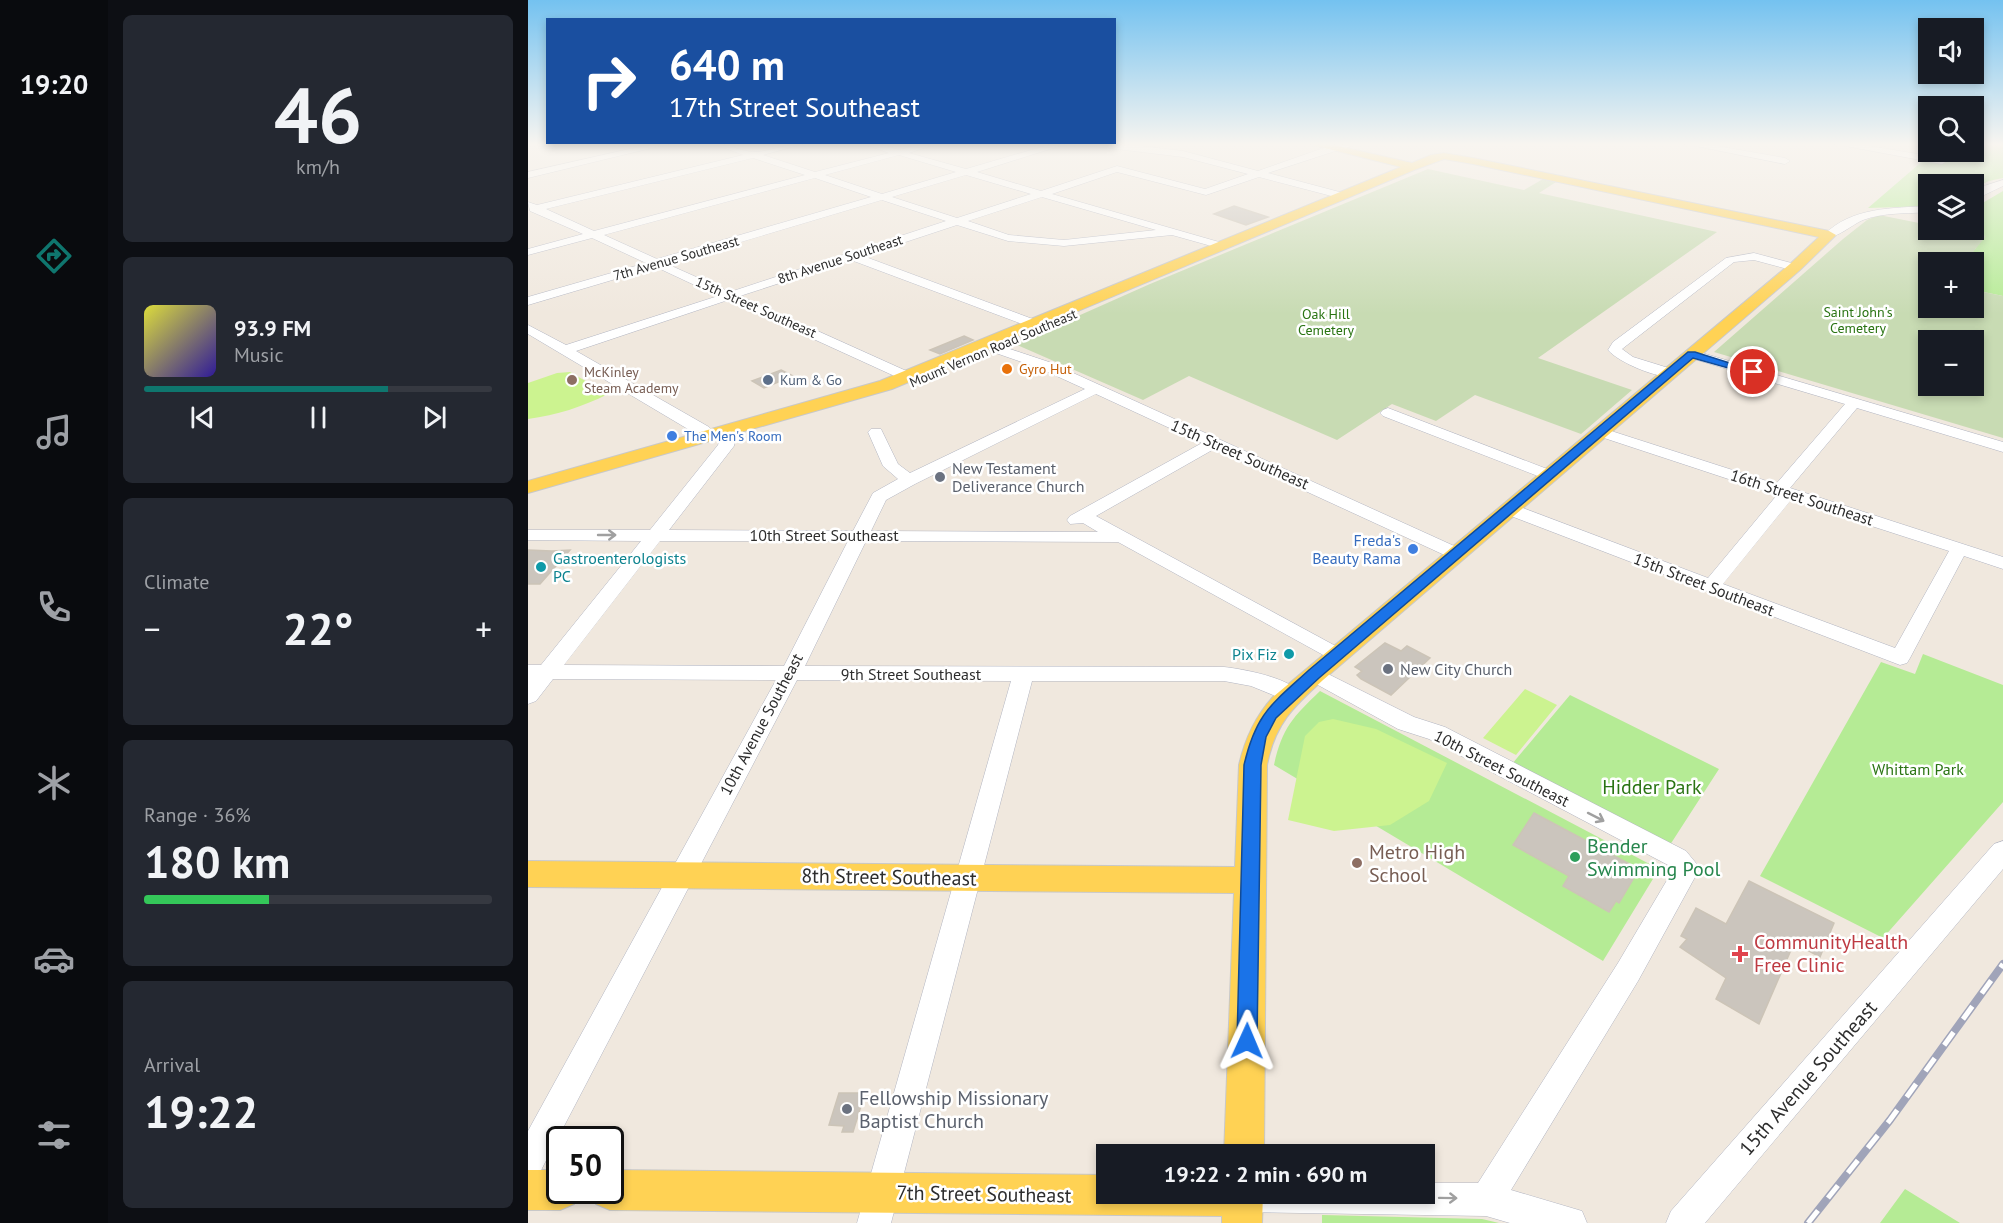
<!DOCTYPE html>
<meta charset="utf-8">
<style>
:root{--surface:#171b24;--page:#242831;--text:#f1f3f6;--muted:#9ea1a6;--line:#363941;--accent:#0f766e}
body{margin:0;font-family:"PT Sans",sans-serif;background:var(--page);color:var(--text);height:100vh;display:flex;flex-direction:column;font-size:22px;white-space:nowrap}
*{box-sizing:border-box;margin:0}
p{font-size:20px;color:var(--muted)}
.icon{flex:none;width:33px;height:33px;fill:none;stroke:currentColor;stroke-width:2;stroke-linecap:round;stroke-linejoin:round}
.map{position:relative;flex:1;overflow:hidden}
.panel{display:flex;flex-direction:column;gap:15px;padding:15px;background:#0d0f14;width:420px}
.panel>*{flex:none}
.banner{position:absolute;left:18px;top:18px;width:570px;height:126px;border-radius:0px;box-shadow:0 3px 9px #0003;background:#1a4fa0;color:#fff;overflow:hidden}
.buttons{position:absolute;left:1390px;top:18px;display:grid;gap:12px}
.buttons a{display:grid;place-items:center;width:66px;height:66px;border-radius:0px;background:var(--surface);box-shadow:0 3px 9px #0003;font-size:30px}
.speed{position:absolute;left:18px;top:1126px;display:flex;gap:12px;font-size:30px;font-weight:700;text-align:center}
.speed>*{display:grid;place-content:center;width:78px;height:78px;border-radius:50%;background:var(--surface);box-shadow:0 3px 9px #0003;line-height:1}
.speed .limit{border:3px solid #111;border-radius:9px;background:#fff;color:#111}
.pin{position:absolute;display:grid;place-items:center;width:51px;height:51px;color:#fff;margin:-26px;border:3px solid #fff;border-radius:50%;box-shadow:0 2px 6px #0007}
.me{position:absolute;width:66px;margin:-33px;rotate:1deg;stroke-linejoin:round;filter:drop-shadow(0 0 4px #0008)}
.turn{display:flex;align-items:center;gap:21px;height:126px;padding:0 24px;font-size:27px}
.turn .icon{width:78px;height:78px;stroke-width:2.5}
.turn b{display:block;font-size:42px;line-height:51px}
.big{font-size:45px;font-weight:600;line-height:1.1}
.panel .card{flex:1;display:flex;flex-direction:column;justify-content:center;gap:9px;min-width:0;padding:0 21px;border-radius:9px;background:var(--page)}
.panel .dial{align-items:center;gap:0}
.dial b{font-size:78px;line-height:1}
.song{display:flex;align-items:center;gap:18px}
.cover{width:72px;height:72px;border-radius:9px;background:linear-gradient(135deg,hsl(60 70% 55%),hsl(250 70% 35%))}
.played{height:6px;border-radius:3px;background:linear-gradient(90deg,var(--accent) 70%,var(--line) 70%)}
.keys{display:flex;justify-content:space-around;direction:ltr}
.heat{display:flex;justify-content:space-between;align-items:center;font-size:33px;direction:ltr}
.charge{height:9px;border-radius:4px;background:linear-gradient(90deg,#34c759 36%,var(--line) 0)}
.trip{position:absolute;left:568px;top:1144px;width:339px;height:60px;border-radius:0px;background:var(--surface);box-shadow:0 3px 9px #0003;font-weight:600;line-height:60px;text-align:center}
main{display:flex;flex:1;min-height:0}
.tab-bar{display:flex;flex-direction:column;width:108px;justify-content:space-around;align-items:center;background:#090b0e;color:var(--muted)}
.tab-bar .icon{width:42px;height:42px}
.tab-bar .current{color:var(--accent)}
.tab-bar b{font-size:27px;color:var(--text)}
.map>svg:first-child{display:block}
</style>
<main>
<nav class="tab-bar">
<b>19:20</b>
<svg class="icon current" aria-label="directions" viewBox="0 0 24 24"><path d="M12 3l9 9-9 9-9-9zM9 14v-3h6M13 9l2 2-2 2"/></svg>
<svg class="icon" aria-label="music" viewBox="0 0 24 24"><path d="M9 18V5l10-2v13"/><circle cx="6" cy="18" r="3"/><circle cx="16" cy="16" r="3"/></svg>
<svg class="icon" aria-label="phone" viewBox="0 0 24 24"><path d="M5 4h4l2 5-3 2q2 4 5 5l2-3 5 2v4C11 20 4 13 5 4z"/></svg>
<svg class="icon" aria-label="climate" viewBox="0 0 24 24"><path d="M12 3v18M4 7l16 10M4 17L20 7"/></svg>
<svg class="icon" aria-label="car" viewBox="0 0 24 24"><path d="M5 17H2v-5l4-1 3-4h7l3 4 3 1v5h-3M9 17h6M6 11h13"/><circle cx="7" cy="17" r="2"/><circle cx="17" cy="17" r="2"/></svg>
<svg class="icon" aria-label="filters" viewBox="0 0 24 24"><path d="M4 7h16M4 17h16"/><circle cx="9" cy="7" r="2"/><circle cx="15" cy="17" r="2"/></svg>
</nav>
<section class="panel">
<div class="card dial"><b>46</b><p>km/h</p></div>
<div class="card">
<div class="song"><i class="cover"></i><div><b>93.9 FM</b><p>Music</p></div></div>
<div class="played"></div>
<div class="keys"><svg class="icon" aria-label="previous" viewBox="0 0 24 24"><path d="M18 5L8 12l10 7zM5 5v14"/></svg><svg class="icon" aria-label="pause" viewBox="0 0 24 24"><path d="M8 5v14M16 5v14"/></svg><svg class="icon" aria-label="next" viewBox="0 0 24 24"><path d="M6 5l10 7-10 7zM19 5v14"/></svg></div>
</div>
<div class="card"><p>Climate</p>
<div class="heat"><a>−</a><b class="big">22°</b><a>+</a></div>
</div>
<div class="card"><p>Range · 36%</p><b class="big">180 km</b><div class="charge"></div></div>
<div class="card"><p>Arrival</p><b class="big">19:22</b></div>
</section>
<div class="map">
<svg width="1475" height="1223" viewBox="0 0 1475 1223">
<rect width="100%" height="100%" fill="#f0e8de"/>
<!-- green -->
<path fill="#b5eb95" d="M1446 143H1475V178L1461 181 1446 188V184H1401V206L1340 208 1405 152H1446Z
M1475 191V296L1446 290V262H1437L1457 236 1423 230H1446V208Z
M1395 654 1475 685V802L1355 938 1232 876 1353 662 1387 674Z
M792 691 1131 869 1075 961 746 765C754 728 765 717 792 691Z
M1042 695 1191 769 1140 848 984 764Z
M1377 1189 1432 1223H1352Z
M794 1215 954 1219 971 1223H794Z"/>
<!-- cemetery -->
<path fill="#c8dbb3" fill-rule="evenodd" d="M900 169 996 190 1015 179 1028 182 1011 193 1189 232 1010 358 1104 390 1053 434 947 395 908 421 864 404 809 440 661 376 615 400 487 344 622 284Z
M1351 215 1401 225V230H1423L1458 236 1437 262H1401V308H1446V290L1475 296V438L1186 352 1315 239 1339 220ZM1401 340H1446V386H1401Z"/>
<!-- pitch -->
<path fill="#ccf390" d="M42 372 80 394C54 407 29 415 0 419V383L29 373Z
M997 689 1029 705 988 755 955 738Z
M805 719 848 729 919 763 901 801 862 825 806 831 760 820 777 736 791 722Z"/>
<!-- building -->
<path fill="#cbc5bd" stroke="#ccc4b7" stroke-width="1.5" d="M706 206 740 217 718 225 686 214Z
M436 336 445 340 412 354 402 350Z
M253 370 265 376 236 388 224 381Z
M0 550 24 551 42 550 12 584H0Z
M857 643 873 651 879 646 902 658 863 695 833 679 829 675 834 671 827 667Z
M1006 813 1111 869 1091 903 1088 901 1081 912 1035 886 1041 876 985 845Z
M1221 881 1306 923 1292 957 1266 943 1231 1024 1188 999 1198 978 1152 947 1159 939 1153 936 1168 908 1198 924Z
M311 1093H337L325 1132H314L316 1126 301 1125Z"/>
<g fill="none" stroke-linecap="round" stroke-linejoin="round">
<!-- minor casing -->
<g stroke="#b2b5c2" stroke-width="1">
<path id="minor" d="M0 143H10L0 147Z
M128 143H144L0 178V172Z
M184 143C200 143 213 152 226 152 242 152 260 143 278 143L235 155 287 172 361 153 334 143H348L371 150 396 143H411L381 153 438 169 527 143H541L449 172 513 191 589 166 677 189 720 174 655 157 564 146 560 143H587L655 151 730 171 801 146 832 143 740 173 819 194 820 196 815 199 731 177 678 195 589 172 524 194 698 244 700 246 694 249 644 235 536 246 480 241 429 225 335 256 510 321 512 324 505 328 323 260 212 296 394 378 396 381 394 384H384L200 300 48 351 181 427 188 436 180 441 0 334V325L38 345 190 296 128 267 0 305V297L118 263 64 238 0 255V249L55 234 2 211 0 202 9 205 215 155ZM371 155 428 172 354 194 297 175ZM225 158 277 175 66 231 18 209ZM438 175 503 194 429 218 364 197ZM287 178 343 197 129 259 76 235ZM514 197 628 230 536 240 481 235 440 221ZM354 200 418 221 202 292 139 264Z
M1153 143H1172L1257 158 1262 161 1257 164Z
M1302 143H1323L1414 158 1419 161 1414 164Z
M1475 180V186L1446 200V193L1456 186Z
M1401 206V212C1379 214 1356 212 1335 220 1323 225 1309 239 1297 237L1296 235C1323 207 1365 208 1401 206Z
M1226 253 1271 265 1273 267 1267 271 1226 260 1206 262 1094 349 1105 357 1147 370 1149 373 1147 376C1131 380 1090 362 1080 350L1085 342 1198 258Z
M467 344 521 362 935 550 938 554 935 558H923L686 449 568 516 815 650 818 655 815 660 808 662 590 542 338 541 277 666 696 667C715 669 763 678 773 694L770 699 762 702 723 686 696 681H504L363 1223H329L483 681 269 680 11 1174 0 1179V1131L248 680 25 679 8 701 0 704V665H13L113 541 0 540V530H122L190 445 195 432 200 430 208 435 206 446 141 530 325 531 345 493 370 479 355 466 340 432 343 429H353L370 464 382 473 557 389 511 368 462 351 460 348ZM568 394 674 443 542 516 539 520 542 524 555 523 570 532 343 531 358 500 387 484ZM132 541H320L256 666 36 665Z
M1164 350 1475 442V452L1329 408 1262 488 1475 557V569L1436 556 1382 658 1379 663 1372 665 975 513 972 509 975 505H987L1180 578 1249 495 1067 435 1064 432 1067 429H1077L1248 484 1317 404 1159 357 1157 354ZM1263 500 1421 551 1367 648 1195 584Z
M860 408 1027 472 1029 475 1021 480 1015 478 855 416 852 413 855 410Z
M786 667 886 717 917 727 1158 851 1172 868 1110 981 983 1190 1054 1211 1059 1223H982L958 1216 715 1212 703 1208 699 1194H897V1183H950L1090 963 1145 870 1140 865 901 739 870 729 779 679 776 674 779 669Z
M1475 841V869L1177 1223H1138L1143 1211 1466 844Z"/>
</g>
<!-- major casing -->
<g stroke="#c8c8c8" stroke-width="2">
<path id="major" d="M777 143H797L884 163 903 155 916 153 945 158 1301 231 1308 235 1272 270 795 680C765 707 747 724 739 765L736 1155H696L706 893 0 887V861L707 867 711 765C717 739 727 717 745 697L1262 264 1291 237 945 164 916 159 886 170 364 389 0 493V481L352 381 873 167Z
M0 1170H32V1191H52L46 1204 32 1210H0Z
M82 1170 579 1175V1194H735L734 1223H694V1216L82 1210 68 1204 62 1191H82Z"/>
</g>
<!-- minor -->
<use href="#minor" fill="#fff" fill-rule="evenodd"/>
<!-- major -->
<use href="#major" fill="#ffd254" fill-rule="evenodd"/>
<!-- rail casing -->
<g stroke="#a0a4b9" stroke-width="8">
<path id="rail" d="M1280 1223 1362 1120 1475 964"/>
</g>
<!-- rail -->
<use href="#rail" stroke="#fff" stroke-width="5" stroke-dasharray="16" stroke-linecap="butt"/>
</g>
<!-- one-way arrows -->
<defs><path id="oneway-shaft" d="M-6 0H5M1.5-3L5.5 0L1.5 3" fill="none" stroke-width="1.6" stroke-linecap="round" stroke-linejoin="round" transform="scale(1.5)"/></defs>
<g stroke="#a0a0a0">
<use href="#oneway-shaft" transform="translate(79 535)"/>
<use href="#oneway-shaft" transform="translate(1068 817) rotate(27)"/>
<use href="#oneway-shaft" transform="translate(920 1198) rotate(1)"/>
</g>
<!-- sky -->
<linearGradient id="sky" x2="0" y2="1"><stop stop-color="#74c2f0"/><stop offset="0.46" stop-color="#f8f5f0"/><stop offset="1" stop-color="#f8f5f0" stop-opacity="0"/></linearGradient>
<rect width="1475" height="314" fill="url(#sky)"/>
<!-- route -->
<path fill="#1a73e8" stroke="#114b97" stroke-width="1.5" d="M1160 352H1167L1230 372 1225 375 1165 358 791 678 748 718 738 737 733 765 729 1041 726 1048 719 1050 712 1048 709 1041 716 765C728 713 744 704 781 670Z"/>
<!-- markers -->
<circle fill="#e8710a" stroke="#fff" stroke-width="2" cx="479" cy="369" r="6"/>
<g fill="#8d6e63" stroke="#fff" stroke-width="2">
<circle cx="44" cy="380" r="6"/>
<circle cx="829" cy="863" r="6"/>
</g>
<circle fill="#5c6f8a" stroke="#fff" stroke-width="2" cx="240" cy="380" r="6"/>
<g fill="#3f7fe0" stroke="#fff" stroke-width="2">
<circle cx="144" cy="436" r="6"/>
<circle cx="885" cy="549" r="6"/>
</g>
<g fill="#6b7280" stroke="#fff" stroke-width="2">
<circle cx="412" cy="477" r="6"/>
<circle cx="860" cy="669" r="6"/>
<circle cx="319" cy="1109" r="6"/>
</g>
<g fill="#0f9aa8" stroke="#fff" stroke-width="2">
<circle cx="13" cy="567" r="6"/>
<circle cx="761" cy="654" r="6"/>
</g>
<circle fill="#2e9e5b" stroke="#fff" stroke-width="2" cx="1047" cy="857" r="6"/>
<path fill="#e0444e" stroke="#fff" stroke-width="2" d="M1209 945h6v6h6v6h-6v6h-6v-6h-6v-6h6z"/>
<g text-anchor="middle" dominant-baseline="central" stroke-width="5" stroke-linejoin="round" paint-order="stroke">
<!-- far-street labels -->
<g font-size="14" fill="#2d2d2d" stroke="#fff">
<text transform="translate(148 258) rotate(-16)">7th Avenue Southeast</text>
<text transform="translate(312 259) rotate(-18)">8th Avenue Southeast</text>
<text transform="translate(228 307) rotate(24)">15th Street Southeast</text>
<text transform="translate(465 348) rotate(-23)">Mount Vernon Road Southeast</text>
</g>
<!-- far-park labels -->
<g font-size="14" fill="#2a7413" stroke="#fff">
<text x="1330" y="312">Saint John's<tspan x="1330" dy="16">Cemetery</tspan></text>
<text x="798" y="314">Oak Hill<tspan x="798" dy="16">Cemetery</tspan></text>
</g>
<!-- far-food labels -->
<g font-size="14" fill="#c56008" stroke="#fff" text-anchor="start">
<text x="491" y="369">Gyro Hut</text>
</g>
<!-- far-education labels -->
<g font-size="14" fill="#785e54" stroke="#fff" text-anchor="start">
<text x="56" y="372">McKinley<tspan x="56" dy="16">Steam Academy</tspan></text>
</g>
<!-- far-service labels -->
<g font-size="14" fill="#4e5e75" stroke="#fff" text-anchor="start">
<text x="252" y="380">Kum &amp; Go</text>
</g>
<!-- far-shop labels -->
<g font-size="14" fill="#366cbe" stroke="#fff" text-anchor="start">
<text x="156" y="436">The Men's Room</text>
</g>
<!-- street labels -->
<g font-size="16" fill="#2d2d2d" stroke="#fff">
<text transform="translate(712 454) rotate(24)">15th Street Southeast</text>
<text transform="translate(1274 497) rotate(18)">16th Street Southeast</text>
<text x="296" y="535">10th Street Southeast</text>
<text transform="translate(1176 584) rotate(21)">15th Street Southeast</text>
<text x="383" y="674">9th Street Southeast</text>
<text transform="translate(233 724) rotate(-62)">10th Avenue Southeast</text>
<text transform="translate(974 768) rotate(27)">10th Street Southeast</text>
</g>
<!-- worship labels -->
<g font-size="16" fill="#5b616d" stroke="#fff" text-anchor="start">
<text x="424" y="468">New Testament<tspan x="424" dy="18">Deliverance Church</tspan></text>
<text x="872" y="669">New City Church</text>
</g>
<!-- shop labels -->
<g font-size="16" fill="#366cbe" stroke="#fff" text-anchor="end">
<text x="873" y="540">Freda's<tspan x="873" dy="18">Beauty Rama</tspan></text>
</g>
<!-- culture labels -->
<g font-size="16" fill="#0d838f" stroke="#fff" text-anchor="start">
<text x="25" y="558">Gastroenterologists<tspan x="25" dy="18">PC</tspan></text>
<text x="749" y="654" text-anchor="end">Pix Fiz</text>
</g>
<!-- park labels -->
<g font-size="16" fill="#2a7413" stroke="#fff">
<text x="1390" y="769">Whittam Park</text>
</g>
<!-- near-park labels -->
<g font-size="20" fill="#2a7413" stroke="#fff">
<text x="1124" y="787">Hidder Park</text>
</g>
<!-- near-leisure labels -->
<g font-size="20" fill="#27864d" stroke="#fff" text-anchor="start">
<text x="1059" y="846">Bender<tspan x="1059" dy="23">Swimming Pool</tspan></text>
</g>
<!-- near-education labels -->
<g font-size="20" fill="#785e54" stroke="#fff" text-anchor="start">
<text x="841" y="852">Metro High<tspan x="841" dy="23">School</tspan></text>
</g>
<!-- near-street labels -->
<g font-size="20" fill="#2d2d2d" stroke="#fff">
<text transform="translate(361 877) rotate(1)">8th Street Southeast</text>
<text transform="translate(1280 1078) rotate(-49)">15th Avenue Southeast</text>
<text transform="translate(456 1194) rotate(1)">7th Street Southeast</text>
</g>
<!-- near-health labels -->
<g font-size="20" fill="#be3a42" stroke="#fff" text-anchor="start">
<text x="1226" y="942">CommunityHealth<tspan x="1226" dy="23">Free Clinic</tspan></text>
</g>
<!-- near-worship labels -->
<g font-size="20" fill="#5b616d" stroke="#fff" text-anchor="start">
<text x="331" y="1098">Fellowship Missionary<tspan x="331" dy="23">Baptist Church</tspan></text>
</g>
</g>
</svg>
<div class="buttons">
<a><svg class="icon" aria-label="sound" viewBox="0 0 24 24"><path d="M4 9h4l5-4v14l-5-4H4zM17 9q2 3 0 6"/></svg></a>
<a><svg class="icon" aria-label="search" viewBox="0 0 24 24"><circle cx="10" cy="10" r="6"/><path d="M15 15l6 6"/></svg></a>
<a><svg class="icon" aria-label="layers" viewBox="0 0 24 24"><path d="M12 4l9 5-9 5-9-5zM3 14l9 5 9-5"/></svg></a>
<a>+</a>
<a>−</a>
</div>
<div class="speed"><div class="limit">50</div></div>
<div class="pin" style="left:1225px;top:372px;background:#d93025"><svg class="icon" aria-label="arrive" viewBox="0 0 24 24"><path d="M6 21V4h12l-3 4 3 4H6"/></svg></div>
<svg class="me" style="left:719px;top:1041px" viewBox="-20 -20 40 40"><path d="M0-17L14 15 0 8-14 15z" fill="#1a73e8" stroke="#fff" stroke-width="4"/></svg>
<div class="trip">19:22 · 2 min · 690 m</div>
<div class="banner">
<div class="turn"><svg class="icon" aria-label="right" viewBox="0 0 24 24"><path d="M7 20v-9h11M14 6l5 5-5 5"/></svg><div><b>640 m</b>17th Street Southeast</div></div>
</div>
</div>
</main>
